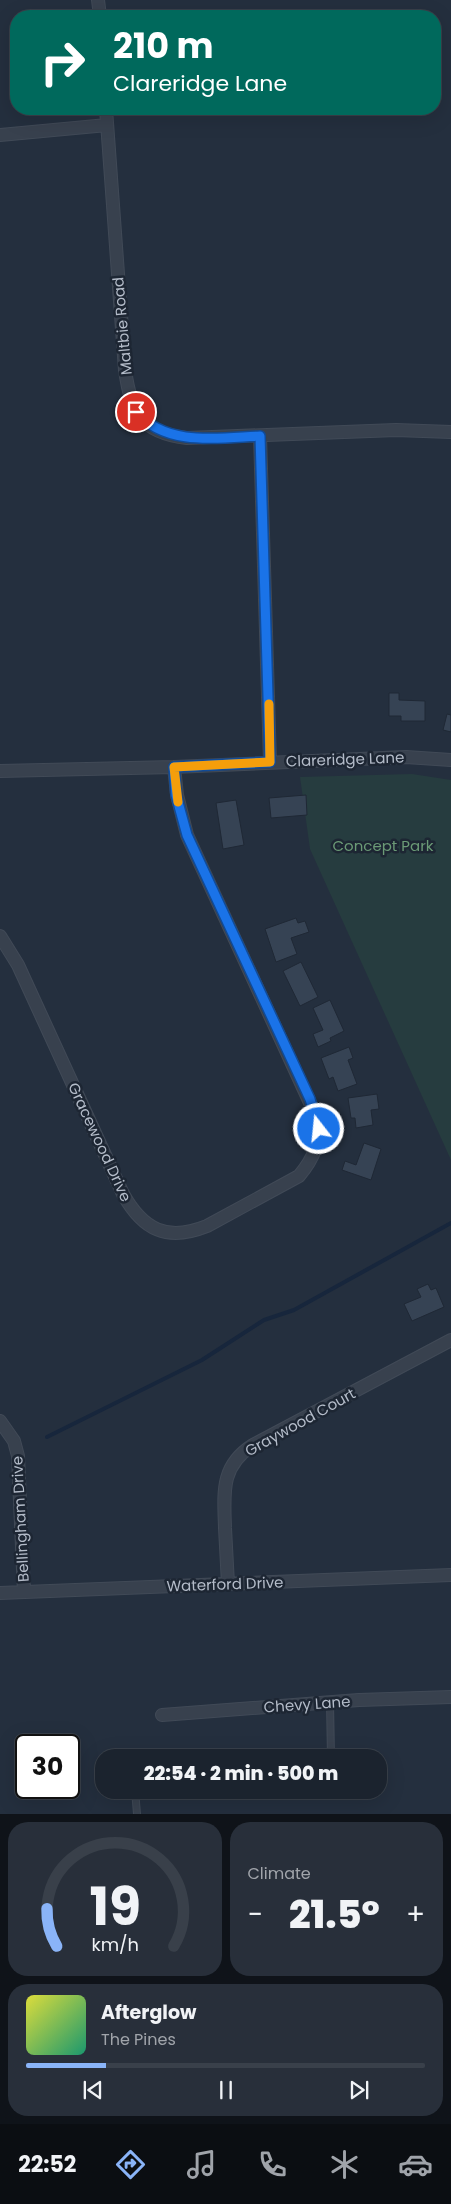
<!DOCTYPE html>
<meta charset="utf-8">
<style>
:root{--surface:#1b232e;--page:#282f3a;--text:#f1f3f6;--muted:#a0a4aa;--line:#39404a;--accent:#8ab4f8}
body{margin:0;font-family:Poppins,sans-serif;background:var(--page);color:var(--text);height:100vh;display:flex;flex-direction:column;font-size:19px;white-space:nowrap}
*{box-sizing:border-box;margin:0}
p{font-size:16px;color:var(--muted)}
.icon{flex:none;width:28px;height:28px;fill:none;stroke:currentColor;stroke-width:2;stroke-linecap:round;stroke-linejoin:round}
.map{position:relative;height:1814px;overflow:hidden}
.sheet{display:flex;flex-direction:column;gap:8px;padding:8px;background:#0f1319;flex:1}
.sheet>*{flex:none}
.top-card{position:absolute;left:10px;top:10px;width:431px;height:105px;border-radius:20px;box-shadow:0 5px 20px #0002,0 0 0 1px var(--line);background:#00695c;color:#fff;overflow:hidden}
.speed{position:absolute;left:15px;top:1734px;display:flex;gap:10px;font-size:25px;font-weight:700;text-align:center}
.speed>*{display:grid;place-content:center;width:65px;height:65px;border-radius:50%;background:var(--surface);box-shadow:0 5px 20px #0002,0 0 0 1px var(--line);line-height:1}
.speed .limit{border:2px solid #111;border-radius:8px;background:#fff;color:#111}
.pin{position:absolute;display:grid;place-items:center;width:42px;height:42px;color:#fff;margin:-21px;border:2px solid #fff;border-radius:50%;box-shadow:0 1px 5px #0007}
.me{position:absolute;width:55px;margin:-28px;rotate:344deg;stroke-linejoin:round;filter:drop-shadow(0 0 4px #0008)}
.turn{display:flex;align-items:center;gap:18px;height:105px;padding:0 20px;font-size:22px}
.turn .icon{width:65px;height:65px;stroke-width:2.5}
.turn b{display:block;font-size:35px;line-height:42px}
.big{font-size:38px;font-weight:800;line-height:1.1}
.sheet .widget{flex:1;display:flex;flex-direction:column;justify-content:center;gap:8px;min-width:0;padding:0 18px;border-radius:20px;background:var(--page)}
.sheet .dial{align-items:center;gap:0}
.dial svg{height:130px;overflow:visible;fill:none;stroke:var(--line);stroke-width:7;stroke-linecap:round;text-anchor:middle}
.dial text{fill:var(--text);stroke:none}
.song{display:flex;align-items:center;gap:15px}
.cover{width:60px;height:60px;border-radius:8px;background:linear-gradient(135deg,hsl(60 70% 55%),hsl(160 70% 35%))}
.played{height:5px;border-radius:2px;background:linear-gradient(90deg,var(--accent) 20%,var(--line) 20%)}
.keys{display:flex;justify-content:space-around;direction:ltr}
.heat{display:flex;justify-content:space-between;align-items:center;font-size:28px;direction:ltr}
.sheet .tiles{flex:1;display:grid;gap:8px;grid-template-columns:1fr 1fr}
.widget:last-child{grid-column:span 2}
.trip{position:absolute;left:95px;top:1749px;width:292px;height:50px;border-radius:20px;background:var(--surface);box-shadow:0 5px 20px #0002,0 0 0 1px var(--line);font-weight:800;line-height:50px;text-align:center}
.tabs{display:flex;height:80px;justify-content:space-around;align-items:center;background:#0b0e12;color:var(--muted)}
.tabs .icon{width:35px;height:35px}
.tabs .active{color:var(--accent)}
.tabs b{font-size:22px;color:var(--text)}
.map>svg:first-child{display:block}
</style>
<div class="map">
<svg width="451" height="1814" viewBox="0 0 451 1814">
<rect width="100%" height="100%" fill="#242f3e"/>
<!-- green -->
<path fill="#263c3f" d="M412 774 451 780V1160L310 849 300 777Z"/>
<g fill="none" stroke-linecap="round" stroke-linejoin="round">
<!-- stream -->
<path stroke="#17263c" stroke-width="4" d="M47 1437 202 1360 264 1320 294 1310 451 1223"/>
</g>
<!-- building -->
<path fill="#364354" stroke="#1f2835" d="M389 693H399V700L425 701V721H401V716H389Z
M447 714 451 715V732L443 730Z
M306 795 307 815 271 818 269 798Z
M236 800 244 845 223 849 216 803Z
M296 918 298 923 305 921 309 932 291 938 297 954 276 962 265 929Z
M301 962 318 997 300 1006 283 971Z
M330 1000 344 1031 330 1038 331 1041 318 1047 313 1034 323 1030 313 1008Z
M349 1047 353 1058 348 1060 357 1084 338 1091 333 1077 329 1079 321 1058Z
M377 1094 379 1109 371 1110 373 1125 356 1128 355 1118H351L348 1098Z
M364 1143 381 1149 371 1180 342 1170 345 1161 356 1165Z
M428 1284 431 1290 436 1288 444 1307 412 1321 404 1304 421 1297 417 1289Z"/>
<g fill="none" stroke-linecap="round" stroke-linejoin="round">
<!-- service casing -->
<g stroke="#414a57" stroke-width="8">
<path id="service" d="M330 1702 331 1758
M135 1790 137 1814"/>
</g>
<!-- minor casing -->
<g stroke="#414a57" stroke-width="14">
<path id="minor" d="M98 0 100 16
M106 109 125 370C131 412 141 433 187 438L396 430 451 432
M0 135 107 125
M260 436 270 762
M0 771 174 767 406 757 451 760
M0 936 18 965 123 1194C143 1230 167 1242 207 1226L299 1176C314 1158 321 1142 317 1118L187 835 177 795 174 767
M0 1421 14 1441 18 1456 24 1592
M228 1584C227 1565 226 1547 225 1528 224 1493 220 1466 253 1445L451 1340
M0 1593 451 1575
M162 1715 359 1700 451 1697"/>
</g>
<!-- service -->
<use href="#service" stroke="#38414e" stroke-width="6"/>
<!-- minor -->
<use href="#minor" stroke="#38414e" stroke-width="12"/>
</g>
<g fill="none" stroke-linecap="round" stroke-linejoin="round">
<!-- route casing -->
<g stroke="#114b97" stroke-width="12">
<path id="route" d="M136 412C167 447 218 438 260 436L270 762 174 767 176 795 187 835 310 1099 319 1129"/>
</g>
<!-- route -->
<use href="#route" stroke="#1a73e8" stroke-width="9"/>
<!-- slow -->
<path stroke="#f59e0b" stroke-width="9" d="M178 802 174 767 270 762 269 704"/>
</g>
<g text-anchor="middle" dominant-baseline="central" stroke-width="5" stroke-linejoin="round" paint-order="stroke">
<!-- street labels -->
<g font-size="15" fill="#b4bcc9" stroke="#1d2633">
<text transform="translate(122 326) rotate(-95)">Maltbie Road</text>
<text transform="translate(345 759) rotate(-2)">Clareridge Lane</text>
<text transform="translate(100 1142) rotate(65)">Gracewood Drive</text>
<text transform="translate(300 1422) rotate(-29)">Graywood Court</text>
<text transform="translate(20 1519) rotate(-93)">Bellingham Drive</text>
<text transform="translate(225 1584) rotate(-2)">Waterford Drive</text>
<text transform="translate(307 1704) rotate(-4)">Chevy Lane</text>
</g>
<!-- park labels -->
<g font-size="15" fill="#6b9a76" stroke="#1d2633">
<text x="383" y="845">Concept Park</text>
</g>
</g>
</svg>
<div class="speed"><div class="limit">30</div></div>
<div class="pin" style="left:136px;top:412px;background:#d93025"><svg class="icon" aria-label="arrive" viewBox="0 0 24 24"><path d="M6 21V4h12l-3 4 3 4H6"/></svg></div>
<svg class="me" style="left:319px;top:1129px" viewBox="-20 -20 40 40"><circle r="17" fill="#1a73e8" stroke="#fff" stroke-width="3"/><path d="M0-11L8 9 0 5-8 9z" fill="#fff"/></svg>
<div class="trip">22:54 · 2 min · 500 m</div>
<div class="top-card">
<div class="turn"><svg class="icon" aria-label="right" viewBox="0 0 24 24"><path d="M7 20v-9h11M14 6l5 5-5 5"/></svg><div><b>210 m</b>Clareridge Lane</div></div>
</div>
</div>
<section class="sheet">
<div class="tiles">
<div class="widget dial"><svg viewBox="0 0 100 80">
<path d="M14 69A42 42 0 1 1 86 69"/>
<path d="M14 69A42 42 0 0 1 8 46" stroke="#8ab4f8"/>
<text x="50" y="56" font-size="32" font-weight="700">19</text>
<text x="50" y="72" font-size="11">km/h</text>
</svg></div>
<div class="widget"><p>Climate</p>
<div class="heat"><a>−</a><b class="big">21.5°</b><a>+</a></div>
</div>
<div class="widget">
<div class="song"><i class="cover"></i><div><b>Afterglow</b><p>The Pines</p></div></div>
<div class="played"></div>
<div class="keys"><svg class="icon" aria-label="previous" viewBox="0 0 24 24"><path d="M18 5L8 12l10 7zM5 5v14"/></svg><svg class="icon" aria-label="pause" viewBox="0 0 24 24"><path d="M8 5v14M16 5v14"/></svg><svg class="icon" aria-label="next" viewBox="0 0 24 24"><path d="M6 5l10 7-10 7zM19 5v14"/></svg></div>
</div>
</div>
</section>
<nav class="tabs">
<b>22:52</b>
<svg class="icon active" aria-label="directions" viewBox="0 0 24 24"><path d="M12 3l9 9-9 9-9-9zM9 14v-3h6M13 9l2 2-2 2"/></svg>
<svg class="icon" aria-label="music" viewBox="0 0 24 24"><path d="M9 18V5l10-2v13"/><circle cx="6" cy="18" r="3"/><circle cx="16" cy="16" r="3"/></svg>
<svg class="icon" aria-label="phone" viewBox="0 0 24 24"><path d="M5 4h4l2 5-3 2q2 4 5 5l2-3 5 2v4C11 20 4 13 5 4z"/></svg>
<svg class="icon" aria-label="climate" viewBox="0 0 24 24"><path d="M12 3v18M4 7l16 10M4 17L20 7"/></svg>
<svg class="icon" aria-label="car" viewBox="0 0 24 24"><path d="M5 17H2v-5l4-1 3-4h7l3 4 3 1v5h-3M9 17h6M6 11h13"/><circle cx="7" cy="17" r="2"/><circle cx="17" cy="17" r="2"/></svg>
</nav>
